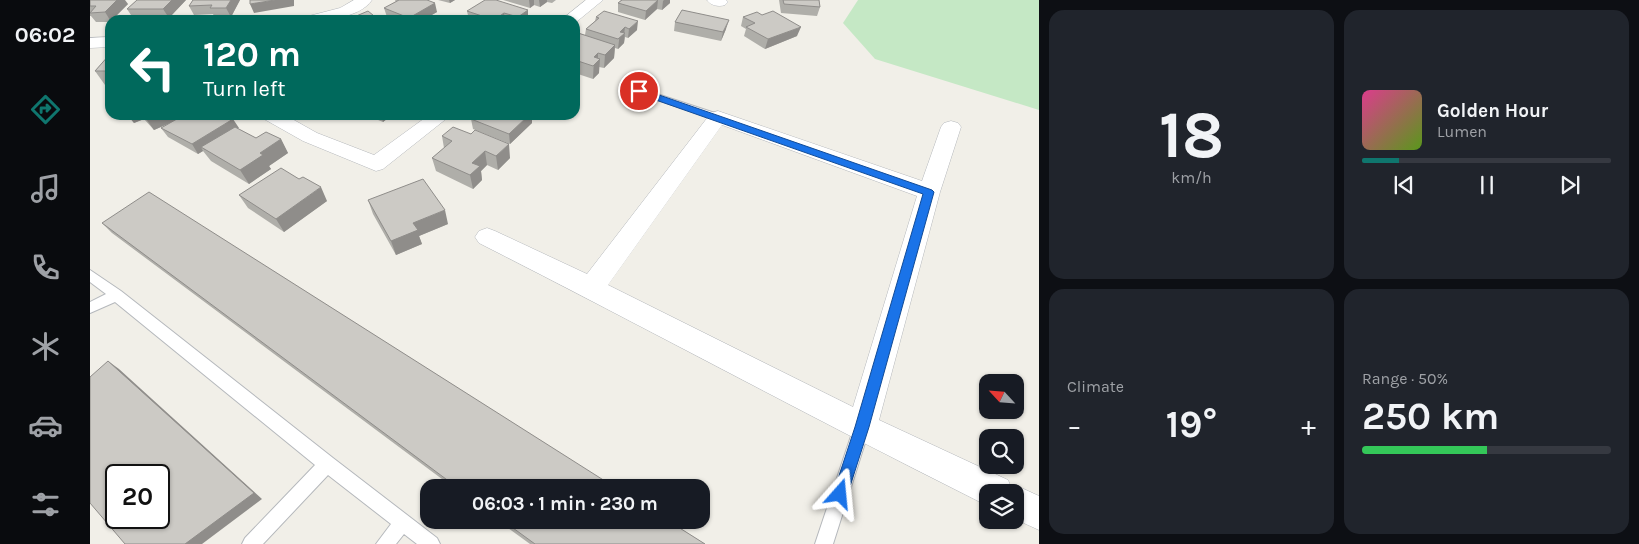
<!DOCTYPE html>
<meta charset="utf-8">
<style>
:root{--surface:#171b24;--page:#20242c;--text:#f1f3f6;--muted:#9ea1a6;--line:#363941;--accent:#0f766e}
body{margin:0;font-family:Karla,sans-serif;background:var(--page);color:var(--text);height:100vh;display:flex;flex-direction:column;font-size:19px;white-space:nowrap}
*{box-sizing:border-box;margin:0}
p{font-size:16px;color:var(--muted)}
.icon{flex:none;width:28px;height:28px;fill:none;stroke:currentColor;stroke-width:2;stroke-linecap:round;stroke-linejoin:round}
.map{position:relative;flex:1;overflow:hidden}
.panel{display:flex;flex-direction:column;gap:10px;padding:10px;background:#0d0f14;width:600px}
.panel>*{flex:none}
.guide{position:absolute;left:15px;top:15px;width:475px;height:105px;border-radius:15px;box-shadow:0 1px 4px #0004;background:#00695c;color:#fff;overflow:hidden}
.needle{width:32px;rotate:296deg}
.tools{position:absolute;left:889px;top:374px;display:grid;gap:10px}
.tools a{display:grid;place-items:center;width:45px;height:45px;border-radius:10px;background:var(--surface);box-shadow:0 1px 4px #0004;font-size:25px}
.speed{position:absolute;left:15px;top:464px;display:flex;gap:10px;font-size:25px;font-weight:700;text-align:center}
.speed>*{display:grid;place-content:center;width:65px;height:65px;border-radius:50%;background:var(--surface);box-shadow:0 1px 4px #0004;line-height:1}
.speed .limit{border:2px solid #111;border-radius:8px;background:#fff;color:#111}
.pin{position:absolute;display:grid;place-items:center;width:42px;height:42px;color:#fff;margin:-21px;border:2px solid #fff;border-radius:50%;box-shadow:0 1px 5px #0007}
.me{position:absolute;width:55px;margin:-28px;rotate:18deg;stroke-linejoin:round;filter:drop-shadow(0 0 4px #0008)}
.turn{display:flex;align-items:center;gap:18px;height:105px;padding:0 15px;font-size:22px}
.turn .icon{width:65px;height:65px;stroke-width:2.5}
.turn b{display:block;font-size:35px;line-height:42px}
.big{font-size:38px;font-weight:700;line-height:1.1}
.panel .tile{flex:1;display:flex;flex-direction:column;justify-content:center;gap:8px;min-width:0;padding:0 18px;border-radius:15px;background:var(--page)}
.panel .dial{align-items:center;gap:0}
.dial b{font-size:65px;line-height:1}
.song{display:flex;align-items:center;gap:15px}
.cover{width:60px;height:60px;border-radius:8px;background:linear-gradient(135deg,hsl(330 70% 55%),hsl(90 70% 35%))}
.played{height:5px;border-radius:2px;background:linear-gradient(90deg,var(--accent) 15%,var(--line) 15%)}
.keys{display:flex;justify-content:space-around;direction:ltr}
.heat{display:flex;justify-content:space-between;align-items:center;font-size:28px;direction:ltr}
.charge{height:8px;border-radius:4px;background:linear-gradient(90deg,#34c759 50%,var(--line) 0)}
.panel .tiles{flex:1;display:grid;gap:10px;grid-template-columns:repeat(2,1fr)}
.trip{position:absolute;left:330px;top:479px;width:290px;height:50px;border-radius:15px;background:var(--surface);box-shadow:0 1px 4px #0004;font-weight:700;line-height:50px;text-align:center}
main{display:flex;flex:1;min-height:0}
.menu{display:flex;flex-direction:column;width:90px;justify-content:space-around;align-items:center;background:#090b0e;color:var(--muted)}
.menu .icon{width:35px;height:35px}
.menu .selected{color:var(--accent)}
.menu b{font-size:22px;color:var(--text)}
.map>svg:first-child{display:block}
</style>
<main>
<nav class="menu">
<b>06:02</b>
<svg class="icon selected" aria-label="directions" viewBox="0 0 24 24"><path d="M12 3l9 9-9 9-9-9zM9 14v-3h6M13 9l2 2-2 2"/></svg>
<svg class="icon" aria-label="music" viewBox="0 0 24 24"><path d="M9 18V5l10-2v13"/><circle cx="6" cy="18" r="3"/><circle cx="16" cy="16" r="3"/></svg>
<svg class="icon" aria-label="phone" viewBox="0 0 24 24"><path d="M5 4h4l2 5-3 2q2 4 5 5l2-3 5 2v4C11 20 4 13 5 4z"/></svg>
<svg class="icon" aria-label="climate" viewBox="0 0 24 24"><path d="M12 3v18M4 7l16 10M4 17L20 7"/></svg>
<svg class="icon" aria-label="car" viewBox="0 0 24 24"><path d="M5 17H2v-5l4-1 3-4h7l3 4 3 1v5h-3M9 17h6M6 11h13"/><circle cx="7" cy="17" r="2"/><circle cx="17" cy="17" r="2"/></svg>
<svg class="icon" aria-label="filters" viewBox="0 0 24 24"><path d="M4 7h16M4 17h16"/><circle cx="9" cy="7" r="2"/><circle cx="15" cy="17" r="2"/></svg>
</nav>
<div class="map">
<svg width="949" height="544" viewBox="0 0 949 544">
<rect width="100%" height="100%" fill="#f1efe8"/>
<!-- green -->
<path fill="#c5e8c5" d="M768 0H949V110L785 59 753 23Z"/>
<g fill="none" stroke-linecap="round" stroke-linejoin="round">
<!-- service casing -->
<g stroke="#b5b8bc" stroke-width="2">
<path id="service" d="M549 88 631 115 633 117 628 120 625 119 546 93 544 91Z
M0 270 31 291 243 458 347 538 350 544H327L314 534 306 544H286L301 524 238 475 173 544H152L155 538 225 465 25 302 0 313V302L16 294 0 282Z
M772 420 777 422 780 427 743 544H725L764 427 767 422Z"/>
</g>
<!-- minor casing -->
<g stroke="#b5b8bc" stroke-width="1">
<path id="minor" d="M264 0H282C269 19 234 20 213 20L215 17 250 8Z
M496 0H513L485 23V20H471Z
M617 0H636L638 2 635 5C629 7 621 6 617 0Z
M20 37V47L0 48V38Z
M628 111 832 181 851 127 854 123 861 121 868 123 871 127 850 192 789 420 918 480 921 487 925 485 949 496V530L925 519V492H898V505L894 504C724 419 558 329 389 243L385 237 389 231 397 228 405 231 497 274 621 113ZM632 125 827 196 763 407 518 285Z
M171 115H195L227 133 284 155 339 115H361L293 169 286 171 213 141 174 119Z"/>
</g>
<!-- service -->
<use href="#service" fill="#fff" fill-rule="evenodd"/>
<!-- minor -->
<use href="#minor" fill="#fff" fill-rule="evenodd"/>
</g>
<!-- wall -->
<path fill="#afaea9" d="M0 0 38 4 22 20H20V22H6L1 16H0Z
M47 0H96L79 18H43L37 9Z
M103 0H150L141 17 125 18 123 14 104 15 99 6Z
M305 0H337L347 12 333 20H304L297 17 294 8 306 2Z
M348 0H365L360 3Z
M413 0H466L462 3 457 2 450 7 444 5 440 8Z
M531 0H580V3L572 10 567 9 555 20 528 12V3Z
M689 0H729L730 7 727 16 691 13Z
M438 10V19L437 20H379L377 11Z
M506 17 547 30 538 38 535 37 534 43 528 49 525 48 524 58 514 68 509 67V73L503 79 485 73V32L495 35 496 29 505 21Z
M653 17 707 36 675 49 654 36 656 29 651 26Z
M585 22 636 29 631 41 584 31Z
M20 54V85H15L5 71Z
M37 115H136L148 129 166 138 191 139 198 153 179 166 181 169 159 184 121 161 113 151 108 154 78 137 71 128 78 124 64 130 54 119 44 123Z
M266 115H302L293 122 276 115 272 118Z
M381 119 442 123 420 144 383 129Z
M352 136 420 158 408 170 397 165 391 171 392 180 383 189 346 171 342 158 354 148Z
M149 195 237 201 194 232 158 208Z
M278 200 358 224 329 236 332 244 306 255 283 214Z
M12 223 526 488H364L22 233Z
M407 520H577L615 544H440Z"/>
<!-- shaded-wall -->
<path fill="#8f8d8a" d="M27 0H35L38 4 22 20H20L15 12Z
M82 0H96L79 18 73 9Z
M141 0H150L141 17 136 8Z
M185 0H204V6L164 13 160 4Z
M359 0H365L360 3Z
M439 0H444V5L440 8Z
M449 0H457V2L450 7Z
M568 0 567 9 555 20 556 11Z
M574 0H580V3L572 10 573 1Z
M345 3 347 12 333 20H320L319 18Z
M438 10V19L437 20H428V17Z
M414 13 415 20H404Z
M639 20 636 29 631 41 633 32Z
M548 21 547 30 538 38 539 29Z
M535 27 534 35 535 33 534 43 528 49 530 32Z
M711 27 707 36 675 49 678 39Z
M525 45 524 58 514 68 515 55Z
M508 53V61L510 59 509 73 503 79 504 57Z
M486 78V87L485 88V79Z
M38 115H51L54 119 44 123Z
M57 115H98L64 130 54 116Z
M291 115H302L293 122Z
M439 115H442V123L420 144 419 134Z
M143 119 149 128 115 150 111 147 113 151 108 154 102 144Z
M191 139 198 153 179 166 181 169 159 184 150 170 170 153Z
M419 144 420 158 408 170 406 156Z
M395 151 397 165 391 171 392 180 383 189 380 175 382 163Z
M231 187 237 201 194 232 186 219Z
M355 210 358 224 329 236 332 244 306 255 301 241 323 223Z
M18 361 29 369 172 499 112 544H95Z"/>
<!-- building -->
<path fill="#cccac5" stroke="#8f8d8a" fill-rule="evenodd" d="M0 0H27L15 12 0 13 6 6H0Z
M47 0H82L73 9H37Z
M103 0H141L136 8H120L122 5 99 6Z
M160 0H185L160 4Z
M309 0H337L345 3 319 18 294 8Z
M395 0H406L438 10 428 17 414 13 404 20 377 11Z
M532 0H568L556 11 528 3Z
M693 0H729L730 7 694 4Z
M592 10 639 20 633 32 585 22Z
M278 11 289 20 293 18 295 20H265L267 19 264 17Z
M514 11 548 21 539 29 535 27 530 32 535 33 528 39 496 29 509 18 506 17Z
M683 11 711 27 678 39 656 27 665 23 653 17 667 12 672 15Z
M485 32 525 45 515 55 508 53 504 57 510 59 503 66 485 60Z
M20 54V71H5Z
M94 115H136L143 119 102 144 71 128Z
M386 115H439L419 134 381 119Z
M145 127 166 138 176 132 191 139 170 153 173 155 150 170 111 147Z
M363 127 381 134 385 130 419 144 406 156 395 151 382 163 390 166 380 175 342 158 362 141 352 136Z
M191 168 209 179 213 177 231 187 186 219 149 195Z
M333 179 355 210 323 223 328 230 301 241 278 200Z
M59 192 526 488H368L12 223Z
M18 361 164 493 95 544H35L0 503V377ZM26 475H69V518H26Z
M412 520H577L615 544H445Z"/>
<!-- route -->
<path fill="#1a73e8" stroke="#114b97" d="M546 89H552L842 190 844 192 779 427 756 499 750 501 745 499 743 494 765 427 833 194 546 93Z"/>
</svg>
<div class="tools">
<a><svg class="needle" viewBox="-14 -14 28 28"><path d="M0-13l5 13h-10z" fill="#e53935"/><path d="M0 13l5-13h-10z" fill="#9ea1a6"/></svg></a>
<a><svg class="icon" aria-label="search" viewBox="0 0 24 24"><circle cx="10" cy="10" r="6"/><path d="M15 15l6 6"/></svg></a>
<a><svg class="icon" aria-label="layers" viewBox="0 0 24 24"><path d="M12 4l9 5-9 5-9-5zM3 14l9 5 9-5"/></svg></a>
</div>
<div class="speed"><div class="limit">20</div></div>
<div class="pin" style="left:549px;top:91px;background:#d93025"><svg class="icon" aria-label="arrive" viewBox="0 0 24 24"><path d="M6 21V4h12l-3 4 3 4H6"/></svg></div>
<svg class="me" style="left:750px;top:494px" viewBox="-20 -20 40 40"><path d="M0-17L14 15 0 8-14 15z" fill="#1a73e8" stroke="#fff" stroke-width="4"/></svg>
<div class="trip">06:03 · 1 min · 230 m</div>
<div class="guide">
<div class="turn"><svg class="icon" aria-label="left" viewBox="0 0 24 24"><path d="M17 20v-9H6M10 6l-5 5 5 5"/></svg><div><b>120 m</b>Turn left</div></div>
</div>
</div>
<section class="panel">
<div class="tiles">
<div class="tile dial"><b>18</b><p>km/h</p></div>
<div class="tile">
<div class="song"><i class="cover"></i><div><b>Golden Hour</b><p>Lumen</p></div></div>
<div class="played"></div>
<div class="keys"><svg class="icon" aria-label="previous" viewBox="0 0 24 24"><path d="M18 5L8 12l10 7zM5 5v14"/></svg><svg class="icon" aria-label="pause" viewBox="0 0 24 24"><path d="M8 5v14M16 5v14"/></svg><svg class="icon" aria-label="next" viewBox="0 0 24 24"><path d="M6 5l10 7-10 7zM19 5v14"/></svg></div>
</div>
<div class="tile"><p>Climate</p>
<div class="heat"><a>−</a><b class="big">19°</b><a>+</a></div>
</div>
<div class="tile"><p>Range · 50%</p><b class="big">250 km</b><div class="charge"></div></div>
</div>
</section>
</main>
